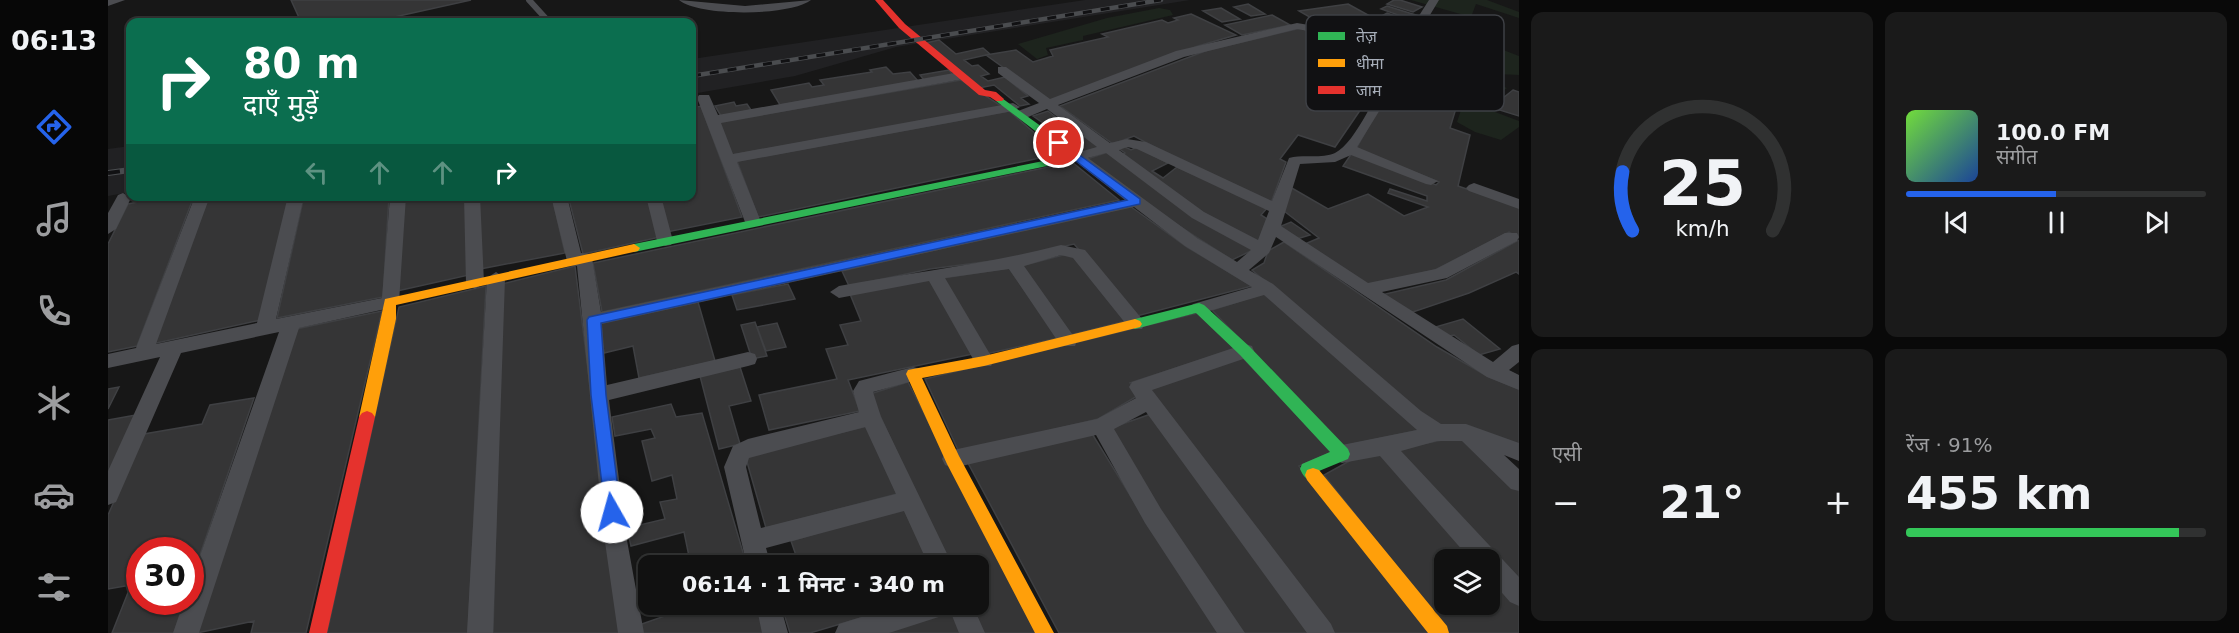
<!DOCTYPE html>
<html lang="hi">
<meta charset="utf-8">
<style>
:root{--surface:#111;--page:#1a1a1a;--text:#f1f3f6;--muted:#9c9d9f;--line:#303131;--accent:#2563eb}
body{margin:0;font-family:"DejaVu Sans","Noto Sans Devanagari",sans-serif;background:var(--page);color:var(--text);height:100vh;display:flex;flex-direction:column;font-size:22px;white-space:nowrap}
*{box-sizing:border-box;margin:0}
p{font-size:20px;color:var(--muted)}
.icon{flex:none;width:33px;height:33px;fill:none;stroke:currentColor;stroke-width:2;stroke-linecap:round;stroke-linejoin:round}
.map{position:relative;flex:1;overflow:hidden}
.details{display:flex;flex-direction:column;gap:12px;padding:12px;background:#090909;width:720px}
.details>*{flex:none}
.hud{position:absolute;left:18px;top:18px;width:570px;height:183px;border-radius:12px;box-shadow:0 2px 4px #0004,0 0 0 2px var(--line);background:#0b6e4f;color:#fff;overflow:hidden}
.controls{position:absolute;left:1326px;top:549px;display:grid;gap:12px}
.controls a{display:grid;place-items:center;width:66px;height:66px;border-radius:12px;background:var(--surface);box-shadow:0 2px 4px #0004,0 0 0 2px var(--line);font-size:30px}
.speed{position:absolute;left:18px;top:537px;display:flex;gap:12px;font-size:30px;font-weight:700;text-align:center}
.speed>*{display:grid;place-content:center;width:78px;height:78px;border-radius:50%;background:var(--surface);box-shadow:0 2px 4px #0004,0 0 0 2px var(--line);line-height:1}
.speed .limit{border:9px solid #d22;background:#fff;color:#111}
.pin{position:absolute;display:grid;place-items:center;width:51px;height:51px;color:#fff;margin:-26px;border:3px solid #fff;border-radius:50%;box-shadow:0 2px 6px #0007}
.me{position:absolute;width:66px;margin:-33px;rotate:353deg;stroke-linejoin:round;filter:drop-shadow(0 0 4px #0008)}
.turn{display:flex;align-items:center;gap:21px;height:126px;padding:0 18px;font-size:27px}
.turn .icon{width:78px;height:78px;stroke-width:2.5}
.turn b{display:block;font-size:42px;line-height:51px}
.lanes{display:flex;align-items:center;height:57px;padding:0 18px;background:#0003;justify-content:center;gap:30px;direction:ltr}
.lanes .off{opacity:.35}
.big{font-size:45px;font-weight:700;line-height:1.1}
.details .widget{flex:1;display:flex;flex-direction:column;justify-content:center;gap:9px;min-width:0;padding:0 21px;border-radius:12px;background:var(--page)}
.details .dial{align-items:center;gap:0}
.dial svg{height:156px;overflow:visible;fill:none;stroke:var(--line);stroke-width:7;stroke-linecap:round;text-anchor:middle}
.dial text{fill:var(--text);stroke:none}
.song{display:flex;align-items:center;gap:18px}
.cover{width:72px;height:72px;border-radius:9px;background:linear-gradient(135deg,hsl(100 70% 55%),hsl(220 70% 35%))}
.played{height:6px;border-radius:3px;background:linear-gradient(90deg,var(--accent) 50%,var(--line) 50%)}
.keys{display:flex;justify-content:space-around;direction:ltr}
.heat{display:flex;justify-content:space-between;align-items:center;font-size:33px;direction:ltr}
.charge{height:9px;border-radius:4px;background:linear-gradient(90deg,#34c759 91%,var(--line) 0)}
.details .tiles{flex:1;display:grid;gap:12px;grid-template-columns:repeat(2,1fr)}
.trip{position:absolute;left:530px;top:555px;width:351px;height:60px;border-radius:12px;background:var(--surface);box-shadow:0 2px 4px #0004,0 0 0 2px var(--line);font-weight:700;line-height:60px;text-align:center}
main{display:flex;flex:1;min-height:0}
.tabs{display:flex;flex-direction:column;width:108px;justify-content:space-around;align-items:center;background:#070707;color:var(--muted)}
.tabs .icon{width:42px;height:42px}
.tabs .active{color:var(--accent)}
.tabs b{font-size:27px;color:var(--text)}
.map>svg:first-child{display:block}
</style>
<main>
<nav class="tabs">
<b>06:13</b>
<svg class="icon active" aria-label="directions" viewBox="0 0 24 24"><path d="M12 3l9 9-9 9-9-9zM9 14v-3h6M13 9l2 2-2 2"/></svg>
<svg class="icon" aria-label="music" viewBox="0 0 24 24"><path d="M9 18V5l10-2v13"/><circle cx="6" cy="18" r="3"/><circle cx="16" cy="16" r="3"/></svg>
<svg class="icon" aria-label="phone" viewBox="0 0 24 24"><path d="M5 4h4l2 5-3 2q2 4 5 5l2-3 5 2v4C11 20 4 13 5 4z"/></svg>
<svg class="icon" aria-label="climate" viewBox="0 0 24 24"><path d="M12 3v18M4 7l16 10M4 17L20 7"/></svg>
<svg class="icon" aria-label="car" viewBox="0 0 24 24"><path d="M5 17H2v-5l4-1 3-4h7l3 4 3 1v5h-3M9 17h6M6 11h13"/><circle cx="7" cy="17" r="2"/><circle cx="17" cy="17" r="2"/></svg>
<svg class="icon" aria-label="filters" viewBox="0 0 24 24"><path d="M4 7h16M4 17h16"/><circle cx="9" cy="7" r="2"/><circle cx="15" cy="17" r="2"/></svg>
</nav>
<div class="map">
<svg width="1411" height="633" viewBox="0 0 1411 633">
<rect width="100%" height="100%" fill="#171717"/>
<!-- built -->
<path fill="#212123" d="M977 0H1082L788 47 687 76 584 94V59Z
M22 146V192L0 196V149Z"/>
<!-- green -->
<path fill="#1d241d" d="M1303 0H1379L1411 12V18L1368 4 1363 17Z
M1051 8 1062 10 1065 15 975 36V40L938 48 940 55 929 59 910 44 999 18Z
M1319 26 1369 40 1411 56V75L1389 74 1379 80 1399 88 1389 95 1362 90 1363 103 1411 121V127L1393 140 1367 132 1349 122 1354 107 1353 99 1336 91 1343 83 1306 67 1295 59 1300 48Z"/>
<!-- building -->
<path fill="#353536" stroke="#3f4043" stroke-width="1.5" d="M183 0H363L264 22H193Z
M1286 0H1292L1314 7 1305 12 1279 4Z
M1140 4 1157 14 1143 16 1126 7Z
M1240 4 1262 16 1212 23 1191 11Z
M1279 6 1311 16 1304 20 1273 9Z
M1113 8 1132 19 1114 22 1095 11Z
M1279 13 1308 24 1298 28 1270 18Z
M1083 14 1128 35 1090 46 943 102 878 55 908 50 925 62 945 56 942 50 1000 37 994 34 1054 20 1060 23 1070 20 1066 18Z
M1164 15 1182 25 1134 35 1117 25Z
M1193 28 1283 65 1227 147 1190 135 1172 159 1178 162 1163 203 1095 173 1026 136 1005 144 952 106 1100 50Z
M831 40 848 54 875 48 882 54 856 60 864 66 870 65 881 74 873 76 880 81 897 77 920 96 913 98 921 104 912 106 886 85 871 88 818 43Z
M1295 64 1338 83 1330 90 1348 99 1349 105 1342 128 1362 135 1350 186 1411 207V238L1401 232 1327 270 1258 286 1197 244 1211 238 1176 211 1182 187 1220 209 1260 194 1296 216 1320 207 1280 193 1282 189 1319 201V196L1235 166 1244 153 1328 185 1331 182 1248 149Z
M778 67 785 74 802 72 810 81 672 105 663 90 701 83 704 87 716 85 712 80 764 72 762 70Z
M841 70 845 75 816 80 812 75Z
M853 80 895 107 624 155 610 122Z
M1405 90 1411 92V116L1369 103 1368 92 1395 98Z
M626 102 628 106 639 104 643 110 613 116 607 106Z
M593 106 634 217 559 232 549 196H584V108Z
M901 111 951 154 650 217 629 161Z
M940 111 950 119 935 123 925 116Z
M959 123 992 147 971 154 938 129Z
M1015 146 1023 150 1029 147 1060 163 1044 171 1055 178 1069 167 1160 207 1153 215 1161 220 1151 245 1083 206 1014 155 1017 153 1010 148Z
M1000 152 1147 249 1124 260 1032 201 979 159Z
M964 162 1011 200 494 312 485 263Z
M61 196H86L29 346 0 352V244L20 204Z
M101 196H181L153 320 44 344Z
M196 196H281L275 297 169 318Z
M297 196H358L361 275 289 291Z
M370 196H444L457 253 372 269Z
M460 196H538L552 237 475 254Z
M1022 206 1079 247 1144 286 1029 316 966 244 899 259 822 269 741 286 734 271Z
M1183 222 1202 235 1189 239 1171 227Z
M1411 240V274L1408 272 1361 293 1302 313 1273 295 1338 280Z
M1176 242 1329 347 1379 376 1411 389V448L1397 441 1324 426 1144 270 1156 263 1160 251Z
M963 253 1018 321 962 335 913 266Z
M467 266 513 633H385L394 284Z
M901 268 950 338 878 354 835 278Z
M823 279 865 354 740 380 752 411 661 430 651 395 729 379 718 349 740 345 732 325 753 321 742 294Z
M680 284 687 299 629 310 624 295Z
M378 286 360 633H219L291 307Z
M1157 293 1312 430 1235 446 1104 310Z
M590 302 607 361 531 378 525 346 496 353 491 323Z
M274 311 198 633H143L146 621 89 633 188 329Z
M1090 313 1127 349 1022 383 1031 395 990 419 851 452 817 379Z
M1355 319 1392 349 1371 355 1346 335 1335 337 1324 328Z
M647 322 659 356 644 359 633 325Z
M669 323 678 347 658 351 649 327Z
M1134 357 1224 452 1191 466 1323 633H1224L1040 390Z
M632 367 643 401 621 406 632 444 611 449 592 376Z
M800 382 928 633H872L859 604H870V566H841L762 394Z
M11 387 0 409V389Z
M146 398 82 584V550H32V602H76L66 633H4L23 585 0 589V515L36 434 94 424 102 405Z
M563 404 568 417 594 413 639 566H583L576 532 523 546 519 528 557 519 552 502 569 499 564 475 544 481 534 441 547 438 543 429 507 436 504 417Z
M1043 414 1204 633H1134L1053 513 1003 428Z
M28 415 0 479V420Z
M760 426 789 494 658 528 637 455Z
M983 432 1038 521 1111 633H951L860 463Z
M1355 436 1411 489V581L1288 449Z
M1274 453 1371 560H1336V604H1382V571L1411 603V633H1341L1216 475 1245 459Z
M795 507 823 566H684L691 564 683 541Z
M591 604H649L656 633H533L531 625Z
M673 604H800L702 633H682Z
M844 609 854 633H771Z"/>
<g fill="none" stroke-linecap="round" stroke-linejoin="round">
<!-- lane -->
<path stroke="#4b4c50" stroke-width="6" d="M421 0 441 22"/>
<!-- street -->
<path fill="#4b4c50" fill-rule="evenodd" d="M0 0H17L0 6Z
M571 0 637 6 703 0C683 16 591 17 571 0Z
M1321 0H1331L1296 58 1278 100 1249 147 1330 181 1323 185 1318 184 1243 155 1227 162 1192 164 1173 226 1260 283 1328 269 1397 233H1409L1411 237 1409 241 1339 278 1274 292 1385 362 1404 346 1411 344V362L1401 370 1411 375V390L1379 377 1168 237 1161 253 1141 270 1165 284 1313 411 1333 424H1358L1411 443V461L1396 455 1411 469V491L1403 489 1354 441H1329L1293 451 1411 577V606L1402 602 1382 579V560H1363L1272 456 1234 463 1227 460 1223 454 1227 448 1234 445 1309 430 1156 295 1091 314 1085 312 1082 308 1085 304 1144 287 1077 246 1026 207 494 324 499 385 640 352 647 354 649 359 647 364 640 366 501 400 518 535 536 633H510L496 535 469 266 461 265 459 261 443 196H459L473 253 482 254 484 258 493 312 1017 200 962 157 964 154 989 147 939 109 920 117H910V111L931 103 890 73V67H898L942 99 1068 51 1189 23 1207 26 1284 58ZM1189 29 1200 31 1282 66C1272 87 1248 143 1227 153 1214 159 1195 154 1181 158L1164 201 1038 142 1019 139 1002 143 950 105 1076 57ZM1019 147 1029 149 1161 211 1150 240 1096 212 1011 150ZM998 153 1084 218 1143 250 1129 262 1089 238 980 158Z
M852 72 858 76 856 79 613 123 625 154 905 103 912 107 905 111 629 162 653 222 645 227 637 222 589 98 591 95H601L610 115Z
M1366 183 1411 199V209L1361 191 1358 188 1361 185Z
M15 193 23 198 8 229 0 234V213L10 195Z
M87 196H102L48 344 149 323 180 196H196L168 319 274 298 282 196H298L291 302 282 308 191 328 91 633H65L76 602H82V584L171 332 73 353 8 502 0 505V471L52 357 0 368V354L28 348Z
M356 196H372L376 283 367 289 358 283Z
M538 196H553L565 241 563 245 557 246 549 241Z
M953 245 977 250 1034 319 1037 324 1034 329H1022L965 258 953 255 916 266 969 341 967 346H953L901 269 837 278 886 361 883 366H869L821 281 731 298 722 292 731 286C805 272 880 264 953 245Z
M388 272 397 278 385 633H359L379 278Z
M1137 344 1144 346 1146 351 1144 356 1044 390 1223 624 1227 633H1199L1038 412 1006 429 1053 509 1137 633H1109L1037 523 988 435 845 468 837 465 834 459 837 453 845 450 989 419 1028 398 1021 387 1024 382Z
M805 367 812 369 815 374 812 379 765 392 773 417 845 566H821L796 511 658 548 663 566H639L616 467 625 446 640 439 751 412 745 391 751 381ZM757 427 788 494 653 528 638 467 641 458Z
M648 604H672L680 633H654Z
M795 604H864L877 633H851L843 613 781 633H727L731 624Z"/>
<!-- fast -->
<path fill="#30b455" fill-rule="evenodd" d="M891 96 973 155V159L526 252 520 248 526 244 960 156 888 101V97Z
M1091 303 1096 305 1142 347 1240 449 1242 454 1240 459 1211 471 1213 475 1211 480C1201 483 1196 478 1192 469L1194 464 1222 452 1132 355 1088 313 1027 329 1020 324 1027 319Z"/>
<!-- slow -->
<path fill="#ff9f0a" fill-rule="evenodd" d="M526 244 532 248 530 251 288 305V319L267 417 264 421 259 423 254 421 251 417 277 299Z
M1027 319 1032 321 1034 324 1032 327 876 366 814 378 851 456 946 633H927L839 464 798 374 800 370 805 369 876 356Z
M1205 468 1211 470 1339 626 1341 633H1320L1199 480 1197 475 1199 470Z"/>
<!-- jam -->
<path fill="#e5322d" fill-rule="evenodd" d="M767 0H775L797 24 877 90 888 92 896 99 894 101H888L882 97 871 95 791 28Z
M259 411 264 413 267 417 219 633H201L251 417 254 413Z"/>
<!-- rail-far1 casing -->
<g stroke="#4a4c4f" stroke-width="4.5">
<path id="rail-far1" d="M584 76 1053 0"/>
</g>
<!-- rail casing -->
<g stroke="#4a4c4f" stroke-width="6">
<path id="rail" d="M0 173 22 170"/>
</g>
<!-- rail-far1 -->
<use href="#rail-far1" stroke="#111113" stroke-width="3" stroke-dasharray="9" stroke-linecap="butt"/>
<!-- rail -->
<use href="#rail" stroke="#111113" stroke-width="4" stroke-dasharray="12" stroke-linecap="butt"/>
</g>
<!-- route -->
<path fill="#2563eb" stroke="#184099" stroke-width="1.5" d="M951 140 1032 199V204L493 323 498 395 513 512 510 517 504 519 498 517 483 395 479 320 481 317 1019 200 947 145 946 143Z"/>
<!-- legend -->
<rect x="1198" y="15" width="198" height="96" rx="9" fill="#111113" stroke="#3e4045" stroke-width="1.5"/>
<rect x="1210" y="32" width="27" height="8" fill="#30b455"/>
<rect x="1210" y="59" width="27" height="8" fill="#ff9f0a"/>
<rect x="1210" y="86" width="27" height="8" fill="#e5322d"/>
<g font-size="16" fill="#a7aeb9">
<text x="1248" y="42">तेज़</text>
<text x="1248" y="69">धीमा</text>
<text x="1248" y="96">जाम</text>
</g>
</svg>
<div class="controls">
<a><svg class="icon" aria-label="layers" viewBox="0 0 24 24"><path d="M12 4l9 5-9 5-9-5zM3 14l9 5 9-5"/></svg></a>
</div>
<div class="speed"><div class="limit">30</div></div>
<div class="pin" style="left:951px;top:143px;background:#d93025"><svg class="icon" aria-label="arrive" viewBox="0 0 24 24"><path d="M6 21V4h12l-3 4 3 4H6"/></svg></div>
<svg class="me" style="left:504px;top:512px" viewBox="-20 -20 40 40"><circle r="19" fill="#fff"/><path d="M0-13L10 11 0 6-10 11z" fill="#2563eb"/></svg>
<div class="trip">06:14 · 1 मिनट · 340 m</div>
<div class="hud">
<div class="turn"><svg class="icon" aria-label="right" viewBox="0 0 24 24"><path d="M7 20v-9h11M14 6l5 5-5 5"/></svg><div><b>80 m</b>दाएँ मुड़ें</div></div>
<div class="lanes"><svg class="icon off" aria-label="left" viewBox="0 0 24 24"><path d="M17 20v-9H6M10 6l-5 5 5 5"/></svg><svg class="icon off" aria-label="ahead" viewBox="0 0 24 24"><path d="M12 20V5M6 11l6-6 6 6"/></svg><svg class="icon off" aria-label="ahead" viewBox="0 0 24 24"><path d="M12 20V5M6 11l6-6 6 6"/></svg><svg class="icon" aria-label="right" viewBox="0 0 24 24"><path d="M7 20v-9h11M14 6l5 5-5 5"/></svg></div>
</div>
</div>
<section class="details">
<div class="tiles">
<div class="widget dial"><svg viewBox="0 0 100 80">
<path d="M14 69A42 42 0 1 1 86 69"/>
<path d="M14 69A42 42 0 0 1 9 39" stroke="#2563eb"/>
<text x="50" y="56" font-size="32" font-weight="700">25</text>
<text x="50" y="72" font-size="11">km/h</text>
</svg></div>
<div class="widget">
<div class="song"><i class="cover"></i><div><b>100.0 FM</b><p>संगीत</p></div></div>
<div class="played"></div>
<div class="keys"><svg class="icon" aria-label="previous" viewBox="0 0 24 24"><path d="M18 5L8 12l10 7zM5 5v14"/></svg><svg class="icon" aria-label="pause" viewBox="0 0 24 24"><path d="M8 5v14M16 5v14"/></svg><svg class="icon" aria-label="next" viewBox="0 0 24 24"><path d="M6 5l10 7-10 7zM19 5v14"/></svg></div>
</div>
<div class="widget"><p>एसी</p>
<div class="heat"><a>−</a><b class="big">21°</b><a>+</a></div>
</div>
<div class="widget"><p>रेंज · 91%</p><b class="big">455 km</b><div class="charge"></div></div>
</div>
</section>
</main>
